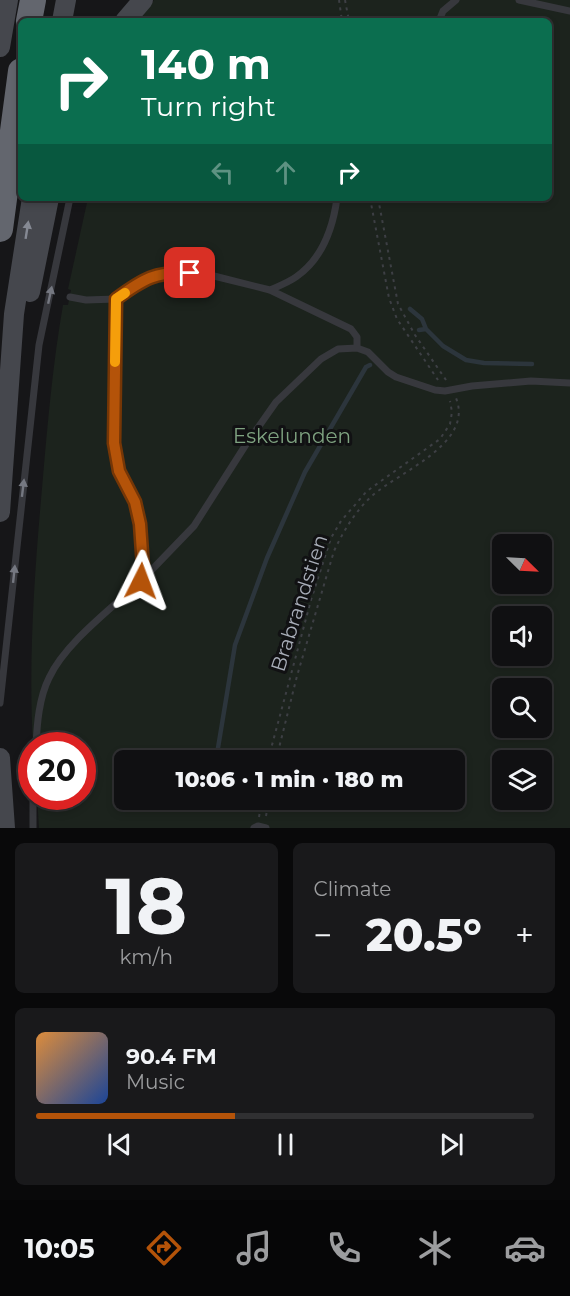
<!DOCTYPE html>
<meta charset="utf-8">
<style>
:root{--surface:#101012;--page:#19191b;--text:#f1f3f6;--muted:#9c9d9f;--line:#303032;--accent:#b45309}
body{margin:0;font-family:Montserrat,sans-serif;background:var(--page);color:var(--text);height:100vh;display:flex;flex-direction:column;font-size:22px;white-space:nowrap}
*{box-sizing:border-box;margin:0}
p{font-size:20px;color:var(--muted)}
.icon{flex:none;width:33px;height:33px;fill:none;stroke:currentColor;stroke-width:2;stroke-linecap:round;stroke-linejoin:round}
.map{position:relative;height:828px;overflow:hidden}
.side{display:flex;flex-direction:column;gap:15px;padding:15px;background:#09090a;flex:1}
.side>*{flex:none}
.banner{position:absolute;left:18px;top:18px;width:534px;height:183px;border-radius:9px;box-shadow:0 3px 9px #0003,0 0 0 2px var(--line);background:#0b6e4f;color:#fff;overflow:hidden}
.needle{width:39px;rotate:114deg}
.tools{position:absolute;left:492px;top:534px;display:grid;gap:12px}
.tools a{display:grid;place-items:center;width:60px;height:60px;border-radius:9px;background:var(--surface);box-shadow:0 3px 9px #0003,0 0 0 2px var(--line);font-size:30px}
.speed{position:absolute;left:18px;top:732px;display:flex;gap:12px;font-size:30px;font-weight:700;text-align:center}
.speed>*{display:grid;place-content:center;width:78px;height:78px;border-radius:50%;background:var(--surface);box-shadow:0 3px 9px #0003,0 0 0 2px var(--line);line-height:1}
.speed .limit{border:9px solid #d22;background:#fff;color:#111}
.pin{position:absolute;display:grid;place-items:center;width:51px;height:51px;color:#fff;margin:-26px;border-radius:12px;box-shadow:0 3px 9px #0006}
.me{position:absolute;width:66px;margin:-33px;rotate:3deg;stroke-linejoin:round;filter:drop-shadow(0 0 4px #0008)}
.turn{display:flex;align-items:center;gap:21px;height:126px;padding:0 24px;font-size:27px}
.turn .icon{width:78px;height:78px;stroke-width:2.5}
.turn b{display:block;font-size:42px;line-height:51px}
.lanes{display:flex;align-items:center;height:57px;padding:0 24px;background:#0003;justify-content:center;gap:30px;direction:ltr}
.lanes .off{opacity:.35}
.big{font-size:45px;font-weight:800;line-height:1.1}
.side .card{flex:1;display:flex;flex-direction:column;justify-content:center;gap:9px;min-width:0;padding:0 21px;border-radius:9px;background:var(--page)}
.side .dial{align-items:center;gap:0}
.dial b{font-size:78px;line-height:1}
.song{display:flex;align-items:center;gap:18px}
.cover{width:72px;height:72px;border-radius:9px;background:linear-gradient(135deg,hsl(30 70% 55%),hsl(220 70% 35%))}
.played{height:6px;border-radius:3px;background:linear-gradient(90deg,var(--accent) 40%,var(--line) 40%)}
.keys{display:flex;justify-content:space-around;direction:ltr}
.heat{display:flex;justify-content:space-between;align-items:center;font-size:33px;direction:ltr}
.side .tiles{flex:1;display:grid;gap:15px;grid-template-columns:1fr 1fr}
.card:last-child{grid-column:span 2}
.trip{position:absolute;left:114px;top:750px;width:351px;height:60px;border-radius:9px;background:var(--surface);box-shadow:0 3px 9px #0003,0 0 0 2px var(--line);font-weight:800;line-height:60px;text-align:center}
.tab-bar{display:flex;height:96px;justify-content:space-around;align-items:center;background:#060607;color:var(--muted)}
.tab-bar .icon{width:42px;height:42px}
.tab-bar .selected{color:var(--accent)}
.tab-bar b{font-size:27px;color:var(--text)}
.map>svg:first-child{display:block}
</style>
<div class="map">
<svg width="570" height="828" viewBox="0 0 570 828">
<rect width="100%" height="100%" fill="#161618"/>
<!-- green -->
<path fill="#1c231d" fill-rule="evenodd" d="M154 0H570V828H39L37 797 82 796V746H33C28 656 35 566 43 477 48 420 53 362 63 305H68L71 290 68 289 88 198H549V21H139ZM502 544H542V584H502ZM502 616H542V656H502ZM502 688H542V728H502ZM124 760H454V800H124ZM502 760H542V800H502Z"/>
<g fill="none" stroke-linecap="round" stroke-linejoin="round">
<!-- stream -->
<path stroke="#2c353c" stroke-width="4.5" d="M410 309 422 319 426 329
M419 330 426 329 443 346 466 360 484 363 532 364
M216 760 235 645 267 558 305 472 366 367 370 365"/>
<!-- path -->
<path stroke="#3d3f44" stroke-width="2" stroke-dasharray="3 4.5" stroke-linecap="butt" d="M339 0 342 21
M345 0 349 21
M370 198 389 298 397 319 438 380
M378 198 398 304 415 335 446 380
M268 760 311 600 331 538 341 521 367 491 440 439 450 424 452 412 450 401
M276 760 297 676 334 551C344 530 356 510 373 495 401 471 474 443 456 398
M266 816 269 800
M259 817 262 800"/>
<!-- lane -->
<path stroke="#37383d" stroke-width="7" d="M519 0 570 11
M439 21 443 11 456 0
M270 290C279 286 289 282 296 277 322 259 333 228 337 198
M70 297 86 300 116 299
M141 581 194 526 245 446 276 402 321 359 338 349 357 348 368 352 388 372 396 377 435 390 445 391 472 386 531 381 570 383
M0 703 39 345 70 198
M36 746C37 724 39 698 49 678 65 643 112 608 141 581L143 567 140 524 135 503 119 471 114 443 116 299 143 279 171 272 190 273 214 276 270 290 351 329 357 337V348
M33 828V796
M254 828 258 826 266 828"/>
<!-- secondary -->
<path stroke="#45474d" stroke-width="20" d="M62 21 66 0
M125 21 143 0
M0 47 8 0
M30 292 49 198
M0 512 14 314 32 198
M0 758 5 828"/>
<!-- highway -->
<path stroke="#63666e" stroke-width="26" d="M29 21 33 0
M0 229 21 71"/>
</g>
<!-- one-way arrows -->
<defs><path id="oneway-solid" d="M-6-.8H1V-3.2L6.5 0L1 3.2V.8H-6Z" transform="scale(1.5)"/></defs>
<use fill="#858993" href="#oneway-solid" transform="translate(27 230) rotate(-81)"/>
<g fill="#757881">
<use href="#oneway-solid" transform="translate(50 295) rotate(-78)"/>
<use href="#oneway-solid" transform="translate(23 488) rotate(-83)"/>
<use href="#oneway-solid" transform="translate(14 574) rotate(-84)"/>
</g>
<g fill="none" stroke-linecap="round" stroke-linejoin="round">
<!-- route casing -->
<g stroke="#753606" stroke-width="15">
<path id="route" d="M141 581 143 567 140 524 135 502 119 471 114 443 116 299C143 279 156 271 190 273"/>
</g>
<!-- route -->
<use href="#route" stroke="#b45309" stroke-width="10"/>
<!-- slow -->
<path stroke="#f59e0b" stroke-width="10" d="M115 362 116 299 125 293"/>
</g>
<g text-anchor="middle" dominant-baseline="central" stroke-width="6" stroke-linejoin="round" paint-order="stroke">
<!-- park labels -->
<g font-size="20" fill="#7fa381" stroke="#111113">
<text x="292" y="436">Eskelunden</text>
</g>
<!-- street labels -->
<g font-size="20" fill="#a8adb8" stroke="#111113">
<text transform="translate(299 603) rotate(-72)">Brabrandstien</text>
</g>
</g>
</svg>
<div class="tools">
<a><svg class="needle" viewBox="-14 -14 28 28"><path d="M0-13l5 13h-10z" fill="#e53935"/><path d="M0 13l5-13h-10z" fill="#9c9d9f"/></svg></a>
<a><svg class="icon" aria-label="sound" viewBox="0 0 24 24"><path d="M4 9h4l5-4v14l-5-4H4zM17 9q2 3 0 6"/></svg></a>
<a><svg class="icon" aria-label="search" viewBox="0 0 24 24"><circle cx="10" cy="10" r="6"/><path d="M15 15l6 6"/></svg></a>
<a><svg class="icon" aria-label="layers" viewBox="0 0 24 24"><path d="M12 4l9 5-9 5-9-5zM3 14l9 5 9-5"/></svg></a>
</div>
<div class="speed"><div class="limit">20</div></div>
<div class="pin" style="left:190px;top:273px;background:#d93025"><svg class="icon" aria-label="arrive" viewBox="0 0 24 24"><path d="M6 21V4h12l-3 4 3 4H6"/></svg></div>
<svg class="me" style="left:141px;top:581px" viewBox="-20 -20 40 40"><path d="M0-17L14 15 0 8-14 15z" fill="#b45309" stroke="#fff" stroke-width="4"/></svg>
<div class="trip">10:06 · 1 min · 180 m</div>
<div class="banner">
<div class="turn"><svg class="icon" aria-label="right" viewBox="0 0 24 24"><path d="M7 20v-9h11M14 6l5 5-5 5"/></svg><div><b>140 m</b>Turn right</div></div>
<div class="lanes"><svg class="icon off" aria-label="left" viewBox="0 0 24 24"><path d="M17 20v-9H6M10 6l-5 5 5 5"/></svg><svg class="icon off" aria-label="ahead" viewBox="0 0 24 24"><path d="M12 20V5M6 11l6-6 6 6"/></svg><svg class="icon" aria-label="right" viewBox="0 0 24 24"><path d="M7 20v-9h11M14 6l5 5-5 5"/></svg></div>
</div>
</div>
<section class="side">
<div class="tiles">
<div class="card dial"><b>18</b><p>km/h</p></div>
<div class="card"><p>Climate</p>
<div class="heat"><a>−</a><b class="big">20.5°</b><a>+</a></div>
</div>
<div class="card">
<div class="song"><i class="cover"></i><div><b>90.4 FM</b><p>Music</p></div></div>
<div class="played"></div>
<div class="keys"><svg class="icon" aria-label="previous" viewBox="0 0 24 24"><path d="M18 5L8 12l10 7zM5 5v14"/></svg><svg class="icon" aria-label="pause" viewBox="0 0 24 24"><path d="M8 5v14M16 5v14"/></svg><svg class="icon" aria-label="next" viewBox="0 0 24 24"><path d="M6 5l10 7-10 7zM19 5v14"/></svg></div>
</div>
</div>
</section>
<nav class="tab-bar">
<b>10:05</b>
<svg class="icon selected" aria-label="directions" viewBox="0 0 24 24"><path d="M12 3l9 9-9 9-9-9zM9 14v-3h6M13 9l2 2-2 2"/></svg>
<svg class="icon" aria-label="music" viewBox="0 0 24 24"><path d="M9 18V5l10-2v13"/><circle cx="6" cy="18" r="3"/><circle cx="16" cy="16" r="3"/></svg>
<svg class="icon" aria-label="phone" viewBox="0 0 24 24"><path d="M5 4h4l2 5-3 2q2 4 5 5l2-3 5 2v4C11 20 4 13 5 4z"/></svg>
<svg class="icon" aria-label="climate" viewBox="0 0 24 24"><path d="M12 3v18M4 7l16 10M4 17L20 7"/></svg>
<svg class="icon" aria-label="car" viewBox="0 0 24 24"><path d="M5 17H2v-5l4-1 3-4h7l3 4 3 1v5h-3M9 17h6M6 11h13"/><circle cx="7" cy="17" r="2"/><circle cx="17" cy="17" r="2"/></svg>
</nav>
